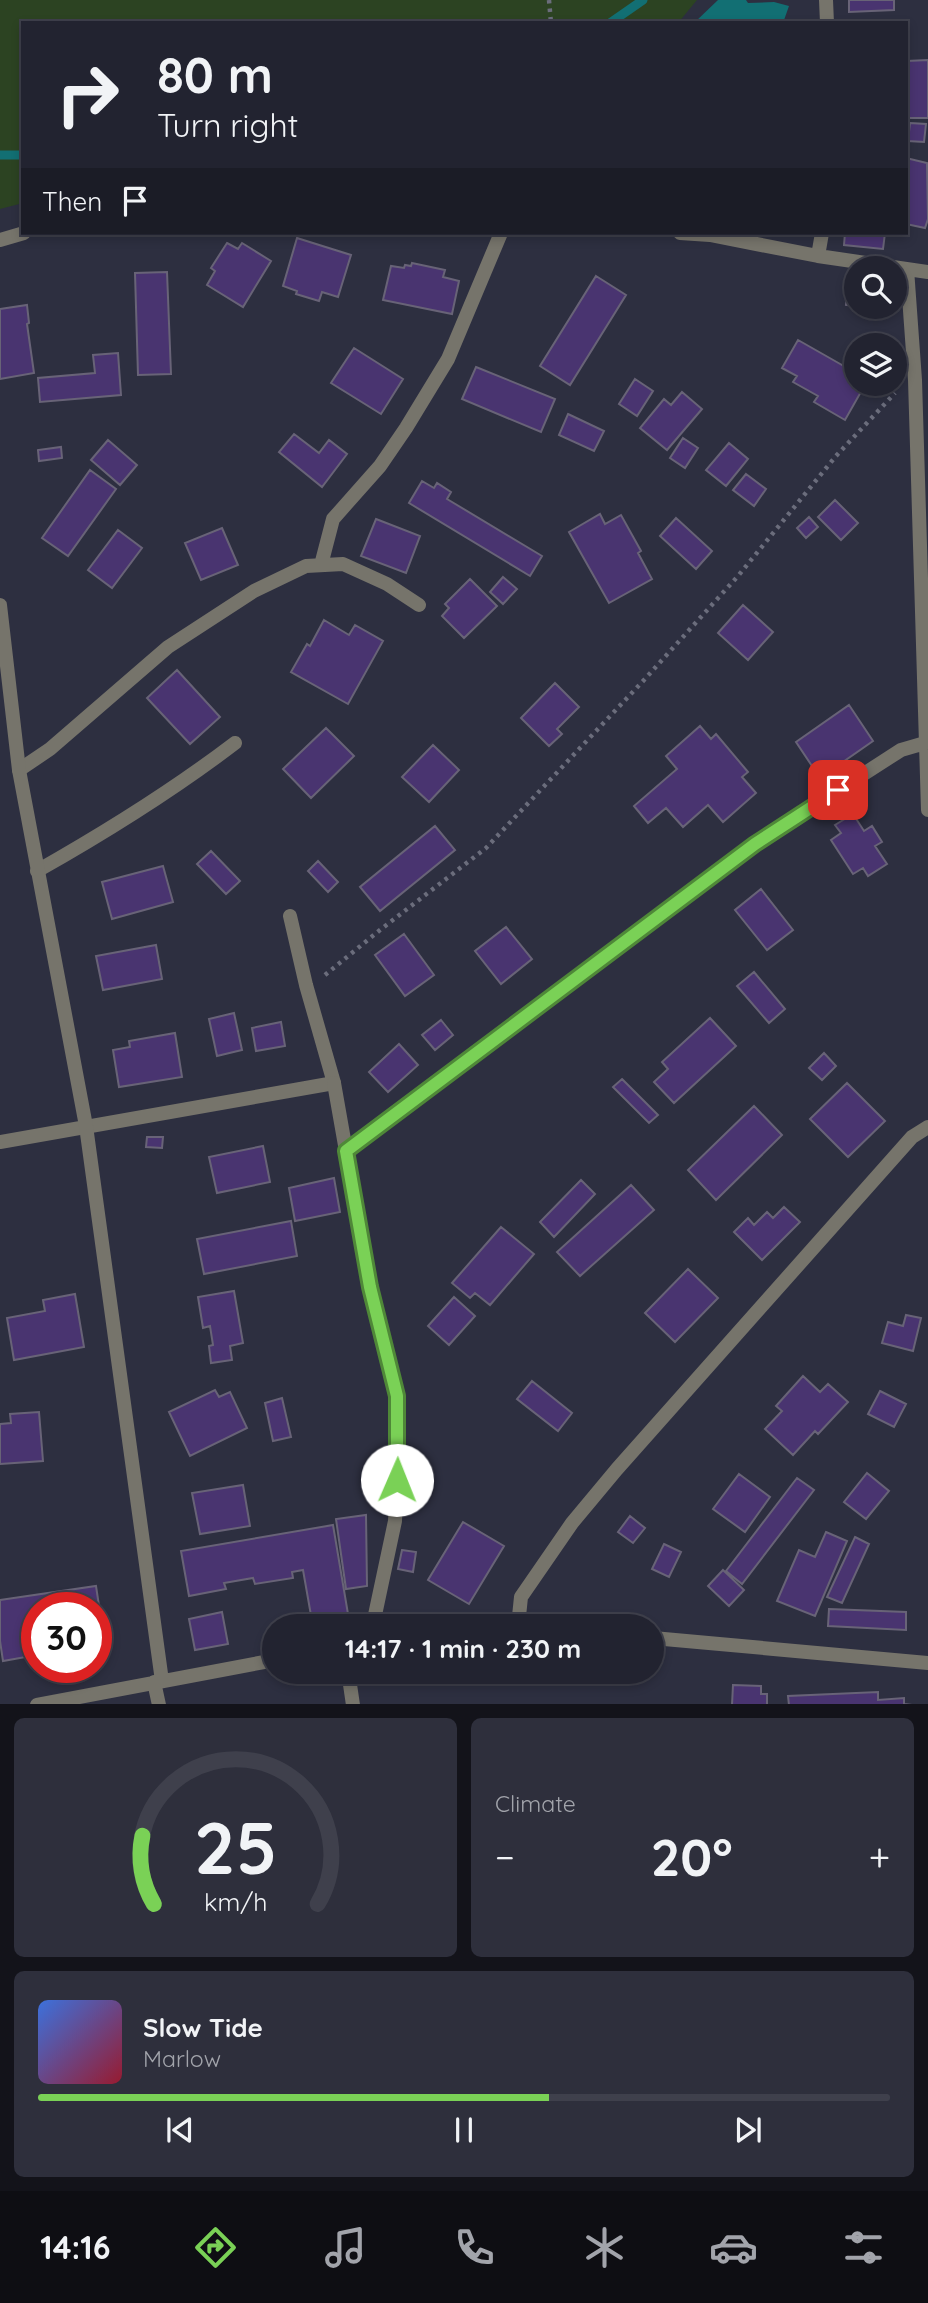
<!DOCTYPE html>
<meta charset="utf-8">
<style>
:root{--surface:#222330;--page:#2e2f3c;--text:#f1f3f6;--muted:#a2a4ab;--line:#3f404c;--accent:#7ad156}
body{margin:0;font-family:Quicksand,sans-serif;background:var(--page);color:var(--text);height:100vh;display:flex;flex-direction:column;font-size:26px;white-space:nowrap}
*{box-sizing:border-box;margin:0}
p{font-size:23px;color:var(--muted)}
.icon{flex:none;width:38px;height:38px;fill:none;stroke:currentColor;stroke-width:2;stroke-linecap:round;stroke-linejoin:round}
.map{position:relative;height:1704px;overflow:hidden}
.details{display:flex;flex-direction:column;gap:14px;padding:14px;background:#13131a;flex:1}
.details>*{flex:none}
.top-card{position:absolute;left:21px;top:21px;width:887px;height:214px;border-radius:0px;box-shadow:0 4px 10px #0003,0 0 0 2px var(--line);background:#222330;color:var(--text);overflow:hidden}
.buttons{position:absolute;left:844px;top:256px;display:grid;gap:14px}
.buttons a{display:grid;place-items:center;width:63px;height:63px;border-radius:50%;background:var(--surface);box-shadow:0 4px 10px #0003,0 0 0 2px var(--line);font-size:35px}
.speed{position:absolute;left:21px;top:1592px;display:flex;gap:14px;font-size:35px;font-weight:700;text-align:center}
.speed>*{display:grid;place-content:center;width:91px;height:91px;border-radius:50%;background:var(--surface);box-shadow:0 4px 10px #0003,0 0 0 2px var(--line);line-height:1}
.speed .limit{border:10px solid #d22;background:#fff;color:#111}
.pin{position:absolute;display:grid;place-items:center;width:60px;height:60px;color:#fff;margin:-30px;border-radius:14px;box-shadow:0 4px 10px #0006}
.me{position:absolute;width:77px;margin:-38px;rotate:1deg;stroke-linejoin:round;filter:drop-shadow(0 0 5px #0008)}
.turn{display:flex;align-items:center;gap:24px;height:147px;padding:0 21px;font-size:32px}
.turn .icon{width:91px;height:91px;stroke-width:2.5}
.turn b{display:block;font-size:49px;line-height:60px}
.then{display:flex;align-items:center;height:66px;padding:0 21px;background:#0003;gap:14px;font-size:26px}
.big{font-size:52px;font-weight:800;line-height:1.1}
.details .tile{flex:1;display:flex;flex-direction:column;justify-content:center;gap:10px;min-width:0;padding:0 24px;border-radius:10px;background:var(--page)}
.details .dial{align-items:center;gap:0}
.dial svg{height:182px;overflow:visible;fill:none;stroke:var(--line);stroke-width:7;stroke-linecap:round;text-anchor:middle}
.dial text{fill:var(--text);stroke:none}
.song{display:flex;align-items:center;gap:21px}
.cover{width:84px;height:84px;border-radius:10px;background:linear-gradient(135deg,hsl(220 70% 55%),hsl(350 70% 35%))}
.played{height:7px;border-radius:4px;background:linear-gradient(90deg,var(--accent) 60%,var(--line) 60%)}
.keys{display:flex;justify-content:space-around;direction:ltr}
.heat{display:flex;justify-content:space-between;align-items:center;font-size:38px;direction:ltr}
.details .tiles{flex:1;display:grid;gap:14px;grid-template-columns:1fr 1fr}
.tile:last-child{grid-column:span 2}
.trip{position:absolute;left:262px;top:1614px;width:402px;height:70px;border-radius:35px;background:var(--surface);box-shadow:0 4px 10px #0003,0 0 0 2px var(--line);font-weight:800;line-height:70px;text-align:center}
.menu{display:flex;height:112px;justify-content:space-around;align-items:center;background:#0e0e13;color:var(--muted)}
.menu .icon{width:49px;height:49px}
.menu .current{color:var(--accent)}
.menu b{font-size:32px;color:var(--text)}
.map>svg:first-child{display:block}
</style>
<div class="map">
<svg width="928" height="1705" viewBox="0 0 928 1705">
<rect width="100%" height="100%" fill="#2d2f40"/>
<!-- green -->
<path fill="#2c4322" d="M0 0H697L678 23H23V203L0 209Z"/>
<!-- water -->
<path fill="#126f73" d="M718 0H746L748 3 774 2 789 6 783 23H694Z"/>
<g fill="none" stroke-linecap="round" stroke-linejoin="round">
<!-- stream -->
<path stroke="#126f73" stroke-width="9" d="M610 23 643 0
M0 155H23"/>
</g>
<!-- building -->
<path fill="#493470" stroke="#686377" stroke-width="2" d="M849 0H894V10L849 12Z
M928 60V118H908L907 61Z
M910 123 926 124 924 142 908 141Z
M906 158 927 163 928 219 925 228 906 224Z
M845 233H885L883 249 844 245Z
M297 238 351 255 338 297 322 292 319 301 296 294 297 291 283 286Z
M227 243 238 249 242 243 271 261 243 307 207 285 215 271 211 268Z
M412 263 445 270 443 277 459 281 452 314 383 300 391 266 404 268 405 265 411 266Z
M167 272 171 374 138 375 135 273Z
M596 276 626 295 570 385 540 366Z
M848 286 856 287V306L861 307 846 305Z
M27 305 29 323 27 324 34 373 0 379V309Z
M798 340 856 373V383H866L845 420 814 402 818 396 793 382 797 376 782 368Z
M354 348 403 379 381 414 331 383Z
M118 353 121 395 40 402 38 378 95 373 93 355Z
M476 367 555 399 541 432 462 399Z
M635 379 653 391 637 416 619 404Z
M682 392 702 409 667 450 640 428 664 399 671 405Z
M568 414 604 431 594 451 559 435Z
M294 434 319 453 329 440 347 454 322 487 279 452Z
M683 438 698 448 685 468 670 458Z
M108 440 137 465 120 485 91 460Z
M729 443 748 459 726 486 706 470Z
M61 447 62 458 39 461 38 450Z
M90 470 116 489 68 556 42 538Z
M746 474 766 489 754 506 733 490Z
M422 481 434 488 437 483 451 492 447 499 542 556 530 576 409 503Z
M835 500 858 523 841 540 818 517Z
M600 514 605 524 621 515 641 551 638 553 652 579 609 603 569 532Z
M809 517 818 527 806 538 797 528Z
M676 518 712 551 696 569 660 536Z
M376 519 420 536 406 573 361 556Z
M222 528 238 565 201 580 185 543Z
M118 530 142 548 112 588 88 570Z
M503 577 517 589 503 604 490 592Z
M470 579 497 606 464 638 442 616 449 608 445 604Z
M743 605 773 632 748 660 718 633Z
M324 620 349 635 355 625 383 641 348 704 291 672 307 644 310 646Z
M177 670 220 717 190 744 147 698Z
M555 683 579 707 557 729 562 734 549 746 521 718Z
M849 705 873 741 820 778 796 742Z
M700 726 711 739 716 734 748 772 742 777 756 793 723 822 708 805 683 827 666 808 648 823 634 806 677 769 666 756Z
M326 728 354 756 311 798 283 769Z
M433 745 459 770 429 802 402 777Z
M853 814 864 831 872 826 882 842 875 846 887 864 868 876 863 868 853 874 831 840 841 833 835 825Z
M435 826 455 850 380 911 360 887Z
M211 851 240 881 226 894 197 864Z
M318 861 338 882 328 892 308 871Z
M163 866 173 902 112 919 102 882Z
M761 889 793 930 767 950 735 910Z
M506 927 532 959 501 984 475 951Z
M404 934 434 975 405 996 375 955Z
M156 945 162 979 103 990 96 956Z
M754 972 785 1009 769 1023 737 986Z
M234 1013 242 1050 217 1056 209 1019Z
M710 1018 736 1046 674 1103 654 1082 668 1069 662 1062Z
M441 1020 453 1035 435 1050 422 1035Z
M281 1022 285 1046 256 1051 252 1028Z
M175 1033 182 1077 119 1087 113 1050 130 1047 129 1041Z
M399 1044 418 1065 388 1092 369 1072Z
M824 1053 836 1066 822 1080 809 1068Z
M622 1079 658 1115 649 1123 613 1087Z
M847 1083 885 1121 848 1157 810 1119Z
M754 1106 782 1135 716 1200 688 1170Z
M147 1137H163L162 1148 146 1147Z
M263 1146 270 1182 217 1193 209 1157Z
M334 1178 340 1212 295 1221 289 1188Z
M581 1180 595 1194 554 1237 540 1222Z
M631 1185 654 1210 580 1276 557 1252Z
M784 1207 800 1222 762 1260 734 1232 748 1218 754 1225 767 1212 773 1218Z
M291 1221 297 1256 204 1274 197 1239Z
M501 1227 534 1254 490 1305 475 1293 470 1298 452 1283Z
M688 1269 718 1298 675 1342 645 1313Z
M234 1291 243 1343 230 1346 232 1360 211 1363 209 1346 213 1345 210 1326 203 1328 198 1297Z
M75 1294 84 1347 14 1360 7 1318 45 1311 43 1300Z
M454 1297 475 1316 449 1345 428 1326Z
M906 1315 921 1318 913 1351 882 1343 888 1322 903 1326Z
M803 1376 820 1392 828 1384 848 1402 818 1434 815 1431 793 1455 765 1429 782 1411 776 1406Z
M532 1381 572 1413 558 1431 517 1399Z
M215 1390 219 1397 230 1392 247 1428 190 1456 169 1412Z
M880 1391 906 1404 894 1427 868 1414Z
M282 1398 291 1437 273 1441 265 1403Z
M39 1412 43 1461 0 1464V1424L11 1423 10 1414Z
M867 1473 889 1491 866 1519 844 1502Z
M739 1474 770 1497 745 1532 713 1509Z
M797 1478 814 1490 742 1584 726 1571Z
M243 1485 250 1526 200 1534 192 1493Z
M366 1515 367 1586 346 1589 336 1519Z
M630 1516 645 1528 633 1543 618 1532Z
M463 1522 504 1546 469 1604 428 1580Z
M333 1525 348 1614 312 1621 303 1570 292 1572 293 1578 255 1584 253 1578 224 1583 226 1589 189 1596 181 1551Z
M826 1532 847 1541 815 1616 777 1601 799 1550 815 1557Z
M855 1537 869 1544 842 1603 827 1597Z
M664 1544 681 1552 669 1577 652 1569Z
M402 1550 416 1552 413 1572 398 1569Z
M723 1570 744 1590 729 1606 708 1586Z
M96 1586 104 1639 96 1640V1608H37V1655L3 1661 0 1641V1600Z
M829 1609 906 1612V1630L828 1626Z
M222 1612 228 1644 195 1650 189 1619Z
M733 1685 761 1686V1694H767V1705H732Z
M878 1692V1700L904 1698V1704L912 1705H789L788 1696Z"/>
<g fill="none" stroke-linecap="round" stroke-linejoin="round">
<!-- path -->
<path stroke="#6b6d7c" stroke-width="4.5" stroke-dasharray="3.5 5" stroke-linecap="butt" d="M549 0 551 23
M325 975 380 930 486 848 644 680 738 576 836 456 895 393"/>
<!-- lane -->
<path stroke="#76746b" stroke-width="14" d="M321 565 333 519 380 466 406 428 448 359 501 233
M19 770 50 749 168 647 254 591 306 566 343 564 387 584 419 605
M37 871C106 832 172 791 235 743
M0 1142 334 1083 306 985 290 916
M348 1671 353 1705"/>
<!-- street -->
<path stroke="#76746b" stroke-width="14" d="M826 0 827 23
M680 233 710 235 818 256 928 272
M0 240 24 233
M818 256 822 233
M907 269 915 380 928 810
M0 605 19 770 86 1126 162 1681
M334 1083 370 1287 396 1396 398 1460 395 1521 375 1615 376 1626
M346 1151 755 844 901 750 925 743
M518 1626 521 1597 572 1523 617 1469 912 1137 928 1127
M653 1638 928 1663
M154 1682 159 1705
M37 1705 275 1660"/>
</g>
<g fill="none" stroke-linecap="round" stroke-linejoin="round">
<!-- route casing -->
<g stroke="#4f8838" stroke-width="18">
<path id="route" d="M397 1480V1396L370 1287 346 1151 755 844 838 790"/>
</g>
<!-- route -->
<use href="#route" stroke="#7ad156" stroke-width="12"/>
</g>
</svg>
<div class="buttons">
<a><svg class="icon" aria-label="search" viewBox="0 0 24 24"><circle cx="10" cy="10" r="6"/><path d="M15 15l6 6"/></svg></a>
<a><svg class="icon" aria-label="layers" viewBox="0 0 24 24"><path d="M12 4l9 5-9 5-9-5zM3 14l9 5 9-5"/></svg></a>
</div>
<div class="speed"><div class="limit">30</div></div>
<div class="pin" style="left:838px;top:790px;background:#d93025"><svg class="icon" aria-label="arrive" viewBox="0 0 24 24"><path d="M6 21V4h12l-3 4 3 4H6"/></svg></div>
<svg class="me" style="left:397px;top:1480px" viewBox="-20 -20 40 40"><circle r="19" fill="#fff"/><path d="M0-13L10 11 0 6-10 11z" fill="#7ad156"/></svg>
<div class="trip">14:17 · 1 min · 230 m</div>
<div class="top-card">
<div class="turn"><svg class="icon" aria-label="right" viewBox="0 0 24 24"><path d="M7 20v-9h11M14 6l5 5-5 5"/></svg><div><b>80 m</b>Turn right</div></div>
<div class="then">Then<svg class="icon" aria-label="arrive" viewBox="0 0 24 24"><path d="M6 21V4h12l-3 4 3 4H6"/></svg></div>
</div>
</div>
<section class="details">
<div class="tiles">
<div class="tile dial"><svg viewBox="0 0 100 80">
<path d="M14 69A42 42 0 1 1 86 69"/>
<path d="M14 69A42 42 0 0 1 9 39" stroke="#7ad156"/>
<text x="50" y="56" font-size="32" font-weight="700">25</text>
<text x="50" y="72" font-size="11">km/h</text>
</svg></div>
<div class="tile"><p>Climate</p>
<div class="heat"><a>−</a><b class="big">20°</b><a>+</a></div>
</div>
<div class="tile">
<div class="song"><i class="cover"></i><div><b>Slow Tide</b><p>Marlow</p></div></div>
<div class="played"></div>
<div class="keys"><svg class="icon" aria-label="previous" viewBox="0 0 24 24"><path d="M18 5L8 12l10 7zM5 5v14"/></svg><svg class="icon" aria-label="pause" viewBox="0 0 24 24"><path d="M8 5v14M16 5v14"/></svg><svg class="icon" aria-label="next" viewBox="0 0 24 24"><path d="M6 5l10 7-10 7zM19 5v14"/></svg></div>
</div>
</div>
</section>
<nav class="menu">
<b>14:16</b>
<svg class="icon current" aria-label="directions" viewBox="0 0 24 24"><path d="M12 3l9 9-9 9-9-9zM9 14v-3h6M13 9l2 2-2 2"/></svg>
<svg class="icon" aria-label="music" viewBox="0 0 24 24"><path d="M9 18V5l10-2v13"/><circle cx="6" cy="18" r="3"/><circle cx="16" cy="16" r="3"/></svg>
<svg class="icon" aria-label="phone" viewBox="0 0 24 24"><path d="M5 4h4l2 5-3 2q2 4 5 5l2-3 5 2v4C11 20 4 13 5 4z"/></svg>
<svg class="icon" aria-label="climate" viewBox="0 0 24 24"><path d="M12 3v18M4 7l16 10M4 17L20 7"/></svg>
<svg class="icon" aria-label="car" viewBox="0 0 24 24"><path d="M5 17H2v-5l4-1 3-4h7l3 4 3 1v5h-3M9 17h6M6 11h13"/><circle cx="7" cy="17" r="2"/><circle cx="17" cy="17" r="2"/></svg>
<svg class="icon" aria-label="filters" viewBox="0 0 24 24"><path d="M4 7h16M4 17h16"/><circle cx="9" cy="7" r="2"/><circle cx="15" cy="17" r="2"/></svg>
</nav>
